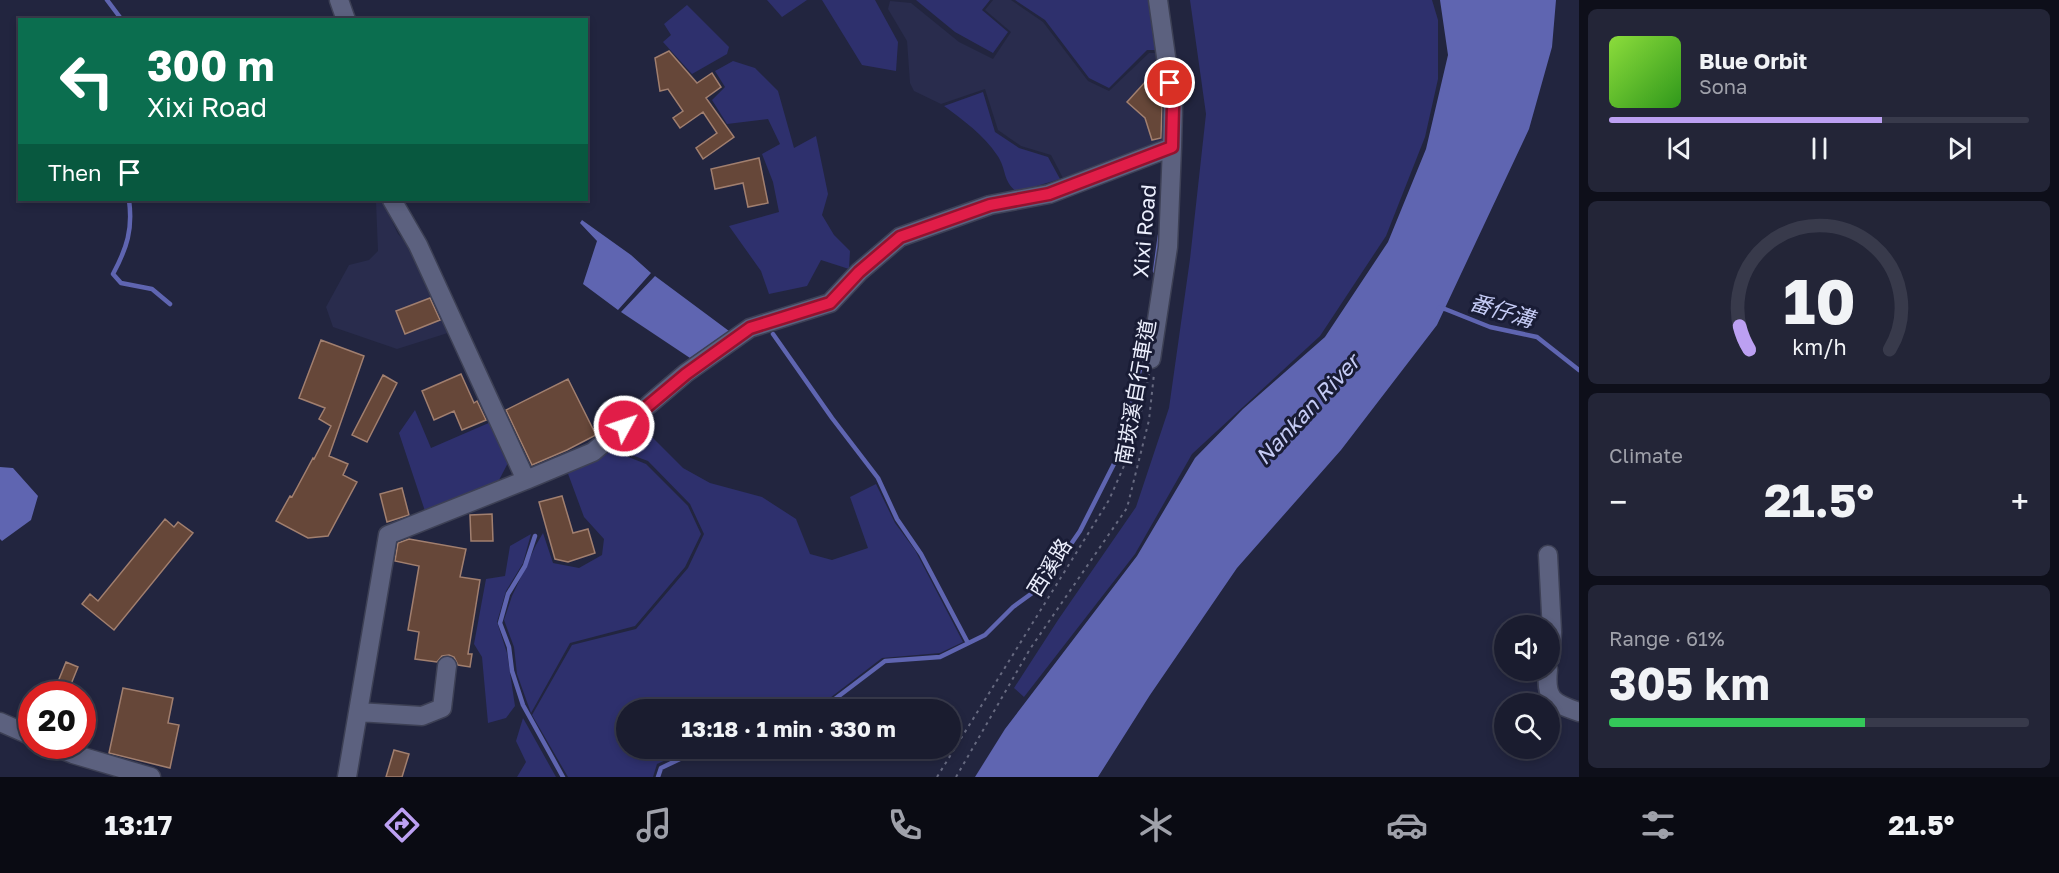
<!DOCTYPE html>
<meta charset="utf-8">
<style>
:root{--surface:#1a1c2f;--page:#232537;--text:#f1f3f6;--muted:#9fa1aa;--line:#383a4b;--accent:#bca0f2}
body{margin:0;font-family:"Golos Text","Noto Sans TC",sans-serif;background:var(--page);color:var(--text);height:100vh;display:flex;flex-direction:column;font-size:22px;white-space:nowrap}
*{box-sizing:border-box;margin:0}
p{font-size:20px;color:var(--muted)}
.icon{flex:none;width:33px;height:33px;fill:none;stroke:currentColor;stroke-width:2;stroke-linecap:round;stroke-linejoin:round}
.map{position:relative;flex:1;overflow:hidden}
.drawer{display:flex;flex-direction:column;gap:9px;padding:9px;background:#0e0f1a;width:480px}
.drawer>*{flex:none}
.top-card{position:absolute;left:18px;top:18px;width:570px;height:183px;border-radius:0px;box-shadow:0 3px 9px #0003,0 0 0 2px var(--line);background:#0b6e4f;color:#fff;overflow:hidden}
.tools{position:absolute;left:1494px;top:615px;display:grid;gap:12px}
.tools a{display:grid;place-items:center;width:66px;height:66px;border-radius:50%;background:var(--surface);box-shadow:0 3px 9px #0003,0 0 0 2px var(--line);font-size:30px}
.speed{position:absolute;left:18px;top:681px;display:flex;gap:12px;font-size:30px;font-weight:700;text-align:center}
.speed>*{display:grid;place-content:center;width:78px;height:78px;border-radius:50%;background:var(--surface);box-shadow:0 3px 9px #0003,0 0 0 2px var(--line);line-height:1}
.speed .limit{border:9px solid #d22;background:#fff;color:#111}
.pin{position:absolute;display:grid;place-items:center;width:51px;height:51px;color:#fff;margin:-26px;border:3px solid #fff;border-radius:50%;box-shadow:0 2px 6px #0007}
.me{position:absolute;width:66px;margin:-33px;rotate:50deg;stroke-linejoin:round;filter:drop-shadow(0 0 4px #0008)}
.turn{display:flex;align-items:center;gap:21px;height:126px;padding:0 30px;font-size:27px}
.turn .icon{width:78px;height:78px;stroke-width:2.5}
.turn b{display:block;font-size:42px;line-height:51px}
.then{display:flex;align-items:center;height:57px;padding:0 30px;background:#0003;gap:12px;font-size:22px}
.big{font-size:45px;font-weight:700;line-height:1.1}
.drawer .card{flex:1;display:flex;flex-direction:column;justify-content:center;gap:9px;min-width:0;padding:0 21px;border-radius:9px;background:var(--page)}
.drawer .dial{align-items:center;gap:0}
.dial svg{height:156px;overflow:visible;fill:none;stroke:var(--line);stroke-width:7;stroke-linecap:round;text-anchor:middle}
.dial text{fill:var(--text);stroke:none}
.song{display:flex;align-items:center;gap:18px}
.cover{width:72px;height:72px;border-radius:9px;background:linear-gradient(135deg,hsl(90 70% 55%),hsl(110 70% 35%))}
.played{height:6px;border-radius:3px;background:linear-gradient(90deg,var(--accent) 65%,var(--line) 65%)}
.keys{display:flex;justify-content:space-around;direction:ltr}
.heat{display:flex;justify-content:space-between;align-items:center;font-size:33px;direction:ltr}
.charge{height:9px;border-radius:4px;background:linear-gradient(90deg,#34c759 61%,var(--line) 0)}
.trip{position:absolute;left:616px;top:699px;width:345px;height:60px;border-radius:30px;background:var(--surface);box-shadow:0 3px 9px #0003,0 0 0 2px var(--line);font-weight:700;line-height:60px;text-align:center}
.menu{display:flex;height:96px;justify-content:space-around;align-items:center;background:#0a0b13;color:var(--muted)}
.menu .icon{width:42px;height:42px}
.menu .on{color:var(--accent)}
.menu b{font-size:27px;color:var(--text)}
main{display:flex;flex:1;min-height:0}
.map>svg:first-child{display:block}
</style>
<main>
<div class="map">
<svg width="1579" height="777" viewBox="0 0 1579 777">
<rect width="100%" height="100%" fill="#22253f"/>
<!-- built -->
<path fill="#292c4d" d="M993 0H1011L1043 22 1088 81 1109 91 1149 53H1157L1167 140 1063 178 1051 155 1021 146 998 130 985 89 941 104 914 91 910 83 907 41 888 9 890 1 911 3 959 42 993 59 1011 32 985 10Z
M380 200H382L398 234 420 257 451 332 397 349 333 327 326 307 349 265 369 260 378 251 376 202Z"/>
<!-- green -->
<path fill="#2e306d" d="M767 0H807L782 17Z
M822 0H875L898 42 896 71 862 65Z
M916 0H990L982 10 1008 32 993 53 955 32Z
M1015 0H1148L1155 50H1147L1109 88 1089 78 1045 20Z
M1190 0H1432L1438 20V79L1425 137 1386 236 1320 336 1192 454 1135 554 1024 697 1014 688 1058 620 1136 507 1169 408 1190 259 1206 114Z
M687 5 729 47 727 54 692 74 663 42 671 35 664 24Z
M733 61 755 68 778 91 794 148 816 136 828 194 822 215 834 235 850 251 849 269 821 260 807 286 769 294 761 271 729 226 779 212 773 182 762 154 780 144 768 119 727 124 712 100 725 87 715 71Z
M983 92 995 132 1019 148 1048 157 1060 179 1017 192C1002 181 1007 169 997 155 984 135 963 120 944 106Z
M415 410 431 448 491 422 509 461 498 482 425 511 399 433Z
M641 426 683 468 710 483 762 497 796 519 810 554 832 560 868 548 850 497 876 484 895 523 915 550 963 642 940 653 882 658 826 701 802 709 627 710V748L690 749 657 764 653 777H568L532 715 572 645 636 629 688 568 704 534 690 504 648 461 613 448Z
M611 450 646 464 688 506 701 534 685 567 635 626 570 643 531 713 517 674 514 647 504 620 512 596 536 545 543 533 553 563 579 568 602 555 604 539 584 517 567 471Z
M531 534 523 563 506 591 497 622 507 653 515 706 506 718 488 723 482 657 474 644 486 579 505 576 510 546Z
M523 718 556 777H517L526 762 516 741Z"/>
<!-- water -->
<path fill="#5f65b1" d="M1440 0H1556L1552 47 1529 129 1437 325 1341 450 1237 568 1150 695 1098 777H975L1005 729 1137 556 1195 458 1243 409 1325 337 1388 242 1426 149 1448 55Z
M582 220 631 255 651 273 618 310 583 284 597 241 580 223Z
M655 276 729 331 690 358 621 312Z
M0 467 13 468 38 496 31 520 2 541 0 539Z"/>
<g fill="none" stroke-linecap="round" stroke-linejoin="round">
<!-- stream -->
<path stroke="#5f65b1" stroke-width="4.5" d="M107 0 122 20
M129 200C133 229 127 248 113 274L121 283 152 289 170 304
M1155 271 1160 235
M1439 308 1445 309 1490 327 1537 337 1579 370
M773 334 832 418 878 478 897 519 921 554 968 643
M535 536 525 566 508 594 500 623 509 647 512 671 523 705 563 777
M814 710 827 705 885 661 940 657 985 635 1013 607 1042 586 1080 531 1120 452 1143 357
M658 777 661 768 703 748"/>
</g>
<!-- building -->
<path fill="#664739" stroke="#a17f6f" stroke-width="1.5" d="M669 51 697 83 712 73 721 87 706 98 734 137 703 159 696 148 717 133 703 112 680 128 673 118 683 111 668 89 660 91 655 58Z
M1146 81 1160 93 1162 107 1161 138 1152 140 1145 118 1127 102Z
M759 158 768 203 748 207 743 183 715 189 711 169Z
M430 298 440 320 405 334 396 311Z
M321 340 364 356 329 456 348 464 343 475 357 482 328 536 308 538 276 521 290 496 292 497 313 458 314 459 331 426 319 419 325 408 299 398Z
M461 374 474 403 477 401 486 420 462 430 454 411 434 420 422 391Z
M383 375 397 383 367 442 352 435Z
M568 379 596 435 567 450 532 465 506 410Z
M402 488 409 515 387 522 380 494Z
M562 496 573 533 588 529 595 553 568 562 555 559 539 502Z
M492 514 493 541H471L470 515Z
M165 519 174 527 178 522 193 533 114 630 82 604 90 594 98 601Z
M409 539 466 549 460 577 480 580 468 654H472L470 667 458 665 454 657 449 655 442 656 437 662 415 659 419 632 408 630 419 566 395 561 398 543Z
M66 662 78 667 67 694H53Z
M123 688 173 698 168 723 179 725 170 768 109 753Z
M394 750 409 754 402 777H386Z"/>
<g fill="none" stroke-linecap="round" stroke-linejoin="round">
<!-- minor casing -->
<g stroke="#3d4055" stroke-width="21">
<path id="minor" d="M339 0 346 20
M1151 359 1168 247 1172 147 1173 106 1158 0
M526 480 593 452 686 373 750 328 830 303 859 272 900 237 990 205 1049 194 1172 147
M1548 555 1552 632 1550 658
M1548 670C1545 699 1553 703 1579 712
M358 712 422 716 442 708 447 666
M0 722 32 736
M53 746 73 754 151 777
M347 777 388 535 526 480 418 245 392 200"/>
</g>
<!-- path -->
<path stroke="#676a80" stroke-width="2" stroke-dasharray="3 4.5" stroke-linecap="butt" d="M937 777 1109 500 1135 441 1149 374
M956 777 1030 649 1127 508 1149 420 1154 374"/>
<!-- minor -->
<use href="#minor" stroke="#5c617f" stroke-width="18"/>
</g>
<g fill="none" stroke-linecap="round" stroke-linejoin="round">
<!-- route casing -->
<g stroke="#92132f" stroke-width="15">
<path id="route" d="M624 426 686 374 750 328 830 303 859 272 900 237 990 205 1049 194 1172 147 1173 106 1170 83"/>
</g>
<!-- route -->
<use href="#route" stroke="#e11d48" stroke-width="10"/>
</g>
<g text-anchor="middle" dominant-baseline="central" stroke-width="6" stroke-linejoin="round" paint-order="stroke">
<!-- street labels -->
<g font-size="21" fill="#eceffd" stroke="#191c35">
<text transform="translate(1144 231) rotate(-85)">Xixi Road</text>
<text transform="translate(1135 392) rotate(-80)">南崁溪自行車道</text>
<text transform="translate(1049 567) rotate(-58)">西溪路</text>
</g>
<!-- water labels -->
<g font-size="22" font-style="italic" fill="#c5cbf5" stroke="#191c35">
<text transform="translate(1502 310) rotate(17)">番仔溝</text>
<text transform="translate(1307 409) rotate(-47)">Nankan River</text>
</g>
</g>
</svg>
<div class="tools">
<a><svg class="icon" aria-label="sound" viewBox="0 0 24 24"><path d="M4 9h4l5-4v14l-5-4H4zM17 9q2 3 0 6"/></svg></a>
<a><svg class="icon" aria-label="search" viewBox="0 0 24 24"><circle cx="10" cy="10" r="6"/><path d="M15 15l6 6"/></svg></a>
</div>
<div class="speed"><div class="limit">20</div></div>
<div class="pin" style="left:1170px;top:83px;background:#d93025"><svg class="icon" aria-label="arrive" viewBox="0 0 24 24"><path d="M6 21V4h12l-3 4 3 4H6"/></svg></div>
<svg class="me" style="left:624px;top:426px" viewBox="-20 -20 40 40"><circle r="17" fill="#e11d48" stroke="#fff" stroke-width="3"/><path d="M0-11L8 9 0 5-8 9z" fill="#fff"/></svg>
<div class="trip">13:18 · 1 min · 330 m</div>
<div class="top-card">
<div class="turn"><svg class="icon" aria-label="left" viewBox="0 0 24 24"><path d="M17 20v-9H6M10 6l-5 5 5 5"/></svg><div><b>300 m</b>Xixi Road</div></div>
<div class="then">Then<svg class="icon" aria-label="arrive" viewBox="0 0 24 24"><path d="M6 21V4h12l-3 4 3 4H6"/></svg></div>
</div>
</div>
<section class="drawer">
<div class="card">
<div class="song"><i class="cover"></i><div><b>Blue Orbit</b><p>Sona</p></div></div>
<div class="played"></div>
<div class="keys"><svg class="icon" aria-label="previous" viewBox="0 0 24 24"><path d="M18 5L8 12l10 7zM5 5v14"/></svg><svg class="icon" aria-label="pause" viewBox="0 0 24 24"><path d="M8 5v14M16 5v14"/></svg><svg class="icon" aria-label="next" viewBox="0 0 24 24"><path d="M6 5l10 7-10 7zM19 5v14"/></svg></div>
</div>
<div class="card dial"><svg viewBox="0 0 100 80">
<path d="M14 69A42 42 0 1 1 86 69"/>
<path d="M14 69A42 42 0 0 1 9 57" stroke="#bca0f2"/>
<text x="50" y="56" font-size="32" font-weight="700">10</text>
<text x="50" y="72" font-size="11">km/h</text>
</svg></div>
<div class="card"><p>Climate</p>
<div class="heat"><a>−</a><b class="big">21.5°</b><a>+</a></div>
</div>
<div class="card"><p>Range · 61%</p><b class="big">305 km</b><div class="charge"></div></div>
</section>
</main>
<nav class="menu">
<b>13:17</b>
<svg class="icon on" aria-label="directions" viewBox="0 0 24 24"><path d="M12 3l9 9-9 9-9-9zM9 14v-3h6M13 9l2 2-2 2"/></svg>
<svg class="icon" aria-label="music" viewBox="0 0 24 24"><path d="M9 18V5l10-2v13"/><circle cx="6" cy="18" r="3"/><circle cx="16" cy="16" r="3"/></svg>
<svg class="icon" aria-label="phone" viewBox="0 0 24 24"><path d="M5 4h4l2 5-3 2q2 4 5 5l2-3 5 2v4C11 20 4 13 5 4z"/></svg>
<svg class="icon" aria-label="climate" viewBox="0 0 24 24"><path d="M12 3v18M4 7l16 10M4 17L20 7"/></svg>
<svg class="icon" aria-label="car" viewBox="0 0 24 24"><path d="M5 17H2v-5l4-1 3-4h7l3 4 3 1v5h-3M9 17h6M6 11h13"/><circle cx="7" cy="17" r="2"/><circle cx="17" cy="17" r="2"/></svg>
<svg class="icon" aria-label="filters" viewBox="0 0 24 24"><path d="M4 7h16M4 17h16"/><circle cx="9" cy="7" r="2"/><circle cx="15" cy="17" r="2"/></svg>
<b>21.5°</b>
</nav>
